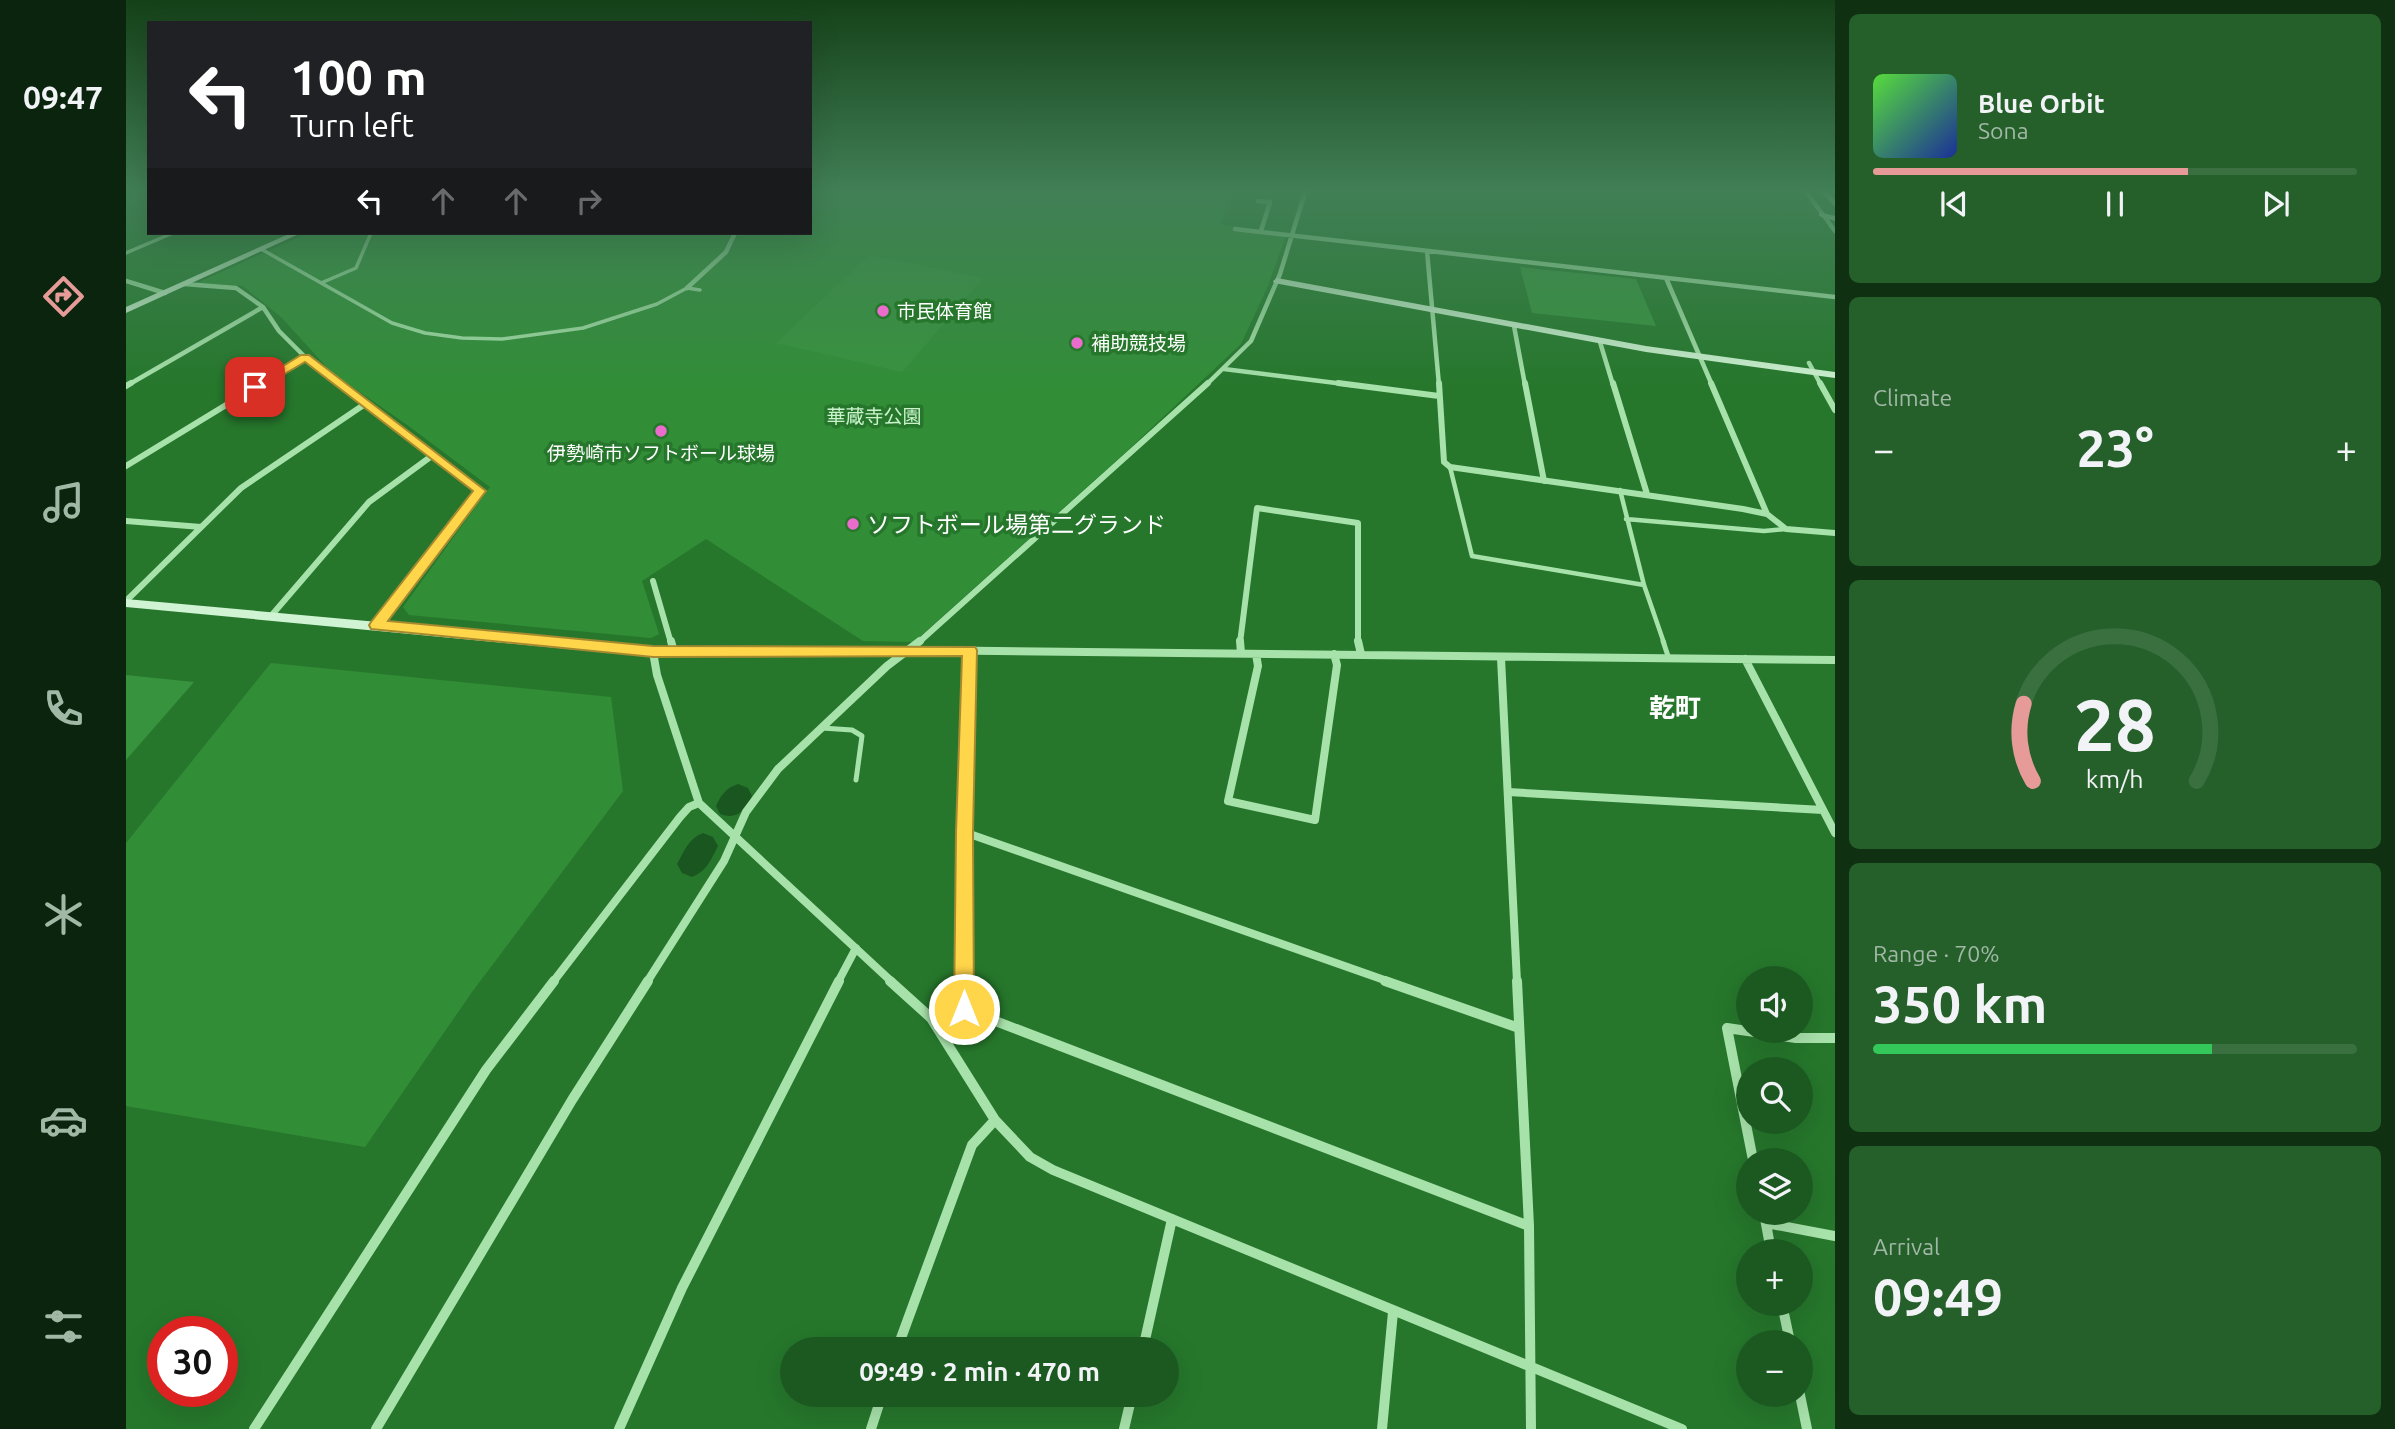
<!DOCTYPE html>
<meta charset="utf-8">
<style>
:root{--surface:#1c5921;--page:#255f2a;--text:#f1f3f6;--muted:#a0b8a5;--line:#3a6f3f;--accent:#e69b98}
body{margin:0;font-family:Ubuntu,"Noto Sans JP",sans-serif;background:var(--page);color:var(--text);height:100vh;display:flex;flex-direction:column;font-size:26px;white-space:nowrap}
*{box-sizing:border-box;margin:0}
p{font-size:23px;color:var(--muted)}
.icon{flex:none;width:38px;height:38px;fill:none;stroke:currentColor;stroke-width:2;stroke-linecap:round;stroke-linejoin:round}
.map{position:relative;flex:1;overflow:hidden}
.details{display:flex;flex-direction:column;gap:14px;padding:14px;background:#0f3112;width:560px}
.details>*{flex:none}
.banner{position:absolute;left:21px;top:21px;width:665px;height:214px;border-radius:0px;box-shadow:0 7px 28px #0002;background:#202124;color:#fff;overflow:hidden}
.buttons{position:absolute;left:1610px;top:966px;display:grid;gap:14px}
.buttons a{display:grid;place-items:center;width:77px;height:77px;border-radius:50%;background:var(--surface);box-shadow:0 7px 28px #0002;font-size:35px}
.speed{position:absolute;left:21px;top:1316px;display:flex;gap:14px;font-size:35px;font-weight:700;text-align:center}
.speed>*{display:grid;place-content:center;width:91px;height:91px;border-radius:50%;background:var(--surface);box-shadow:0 7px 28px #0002;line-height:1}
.speed .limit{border:10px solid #d22;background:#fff;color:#111}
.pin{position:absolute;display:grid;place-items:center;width:60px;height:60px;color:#fff;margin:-30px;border-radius:14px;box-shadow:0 4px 10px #0006}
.me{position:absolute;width:77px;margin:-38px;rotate:0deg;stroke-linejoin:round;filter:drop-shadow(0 0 5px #0008)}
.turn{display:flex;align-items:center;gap:24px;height:147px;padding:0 28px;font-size:32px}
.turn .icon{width:91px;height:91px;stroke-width:2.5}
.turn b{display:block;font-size:49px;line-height:60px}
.lanes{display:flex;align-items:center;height:66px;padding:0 28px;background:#0003;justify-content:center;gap:35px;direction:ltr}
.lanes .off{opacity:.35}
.big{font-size:52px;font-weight:700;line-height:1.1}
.details .card{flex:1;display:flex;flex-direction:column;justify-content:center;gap:10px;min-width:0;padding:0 24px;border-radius:10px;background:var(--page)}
.details .dial{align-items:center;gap:0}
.dial svg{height:182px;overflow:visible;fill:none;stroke:var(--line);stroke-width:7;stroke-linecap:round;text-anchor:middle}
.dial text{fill:var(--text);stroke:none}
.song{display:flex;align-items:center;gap:21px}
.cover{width:84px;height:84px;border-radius:10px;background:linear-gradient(135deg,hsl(110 70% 55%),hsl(230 70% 35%))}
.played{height:7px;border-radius:4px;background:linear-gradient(90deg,var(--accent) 65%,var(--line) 65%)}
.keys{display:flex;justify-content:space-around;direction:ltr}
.heat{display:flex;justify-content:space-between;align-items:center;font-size:38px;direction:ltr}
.charge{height:10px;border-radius:5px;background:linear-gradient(90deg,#34c759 70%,var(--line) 0)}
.trip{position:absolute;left:654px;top:1337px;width:399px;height:70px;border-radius:35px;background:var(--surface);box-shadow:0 7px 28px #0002;font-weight:700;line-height:70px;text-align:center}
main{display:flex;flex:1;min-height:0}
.menu{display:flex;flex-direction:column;width:126px;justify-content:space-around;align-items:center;background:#0b240d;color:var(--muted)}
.menu .icon{width:49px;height:49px}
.menu .on{color:var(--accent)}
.menu b{font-size:32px;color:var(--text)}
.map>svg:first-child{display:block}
</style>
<main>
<nav class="menu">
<b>09:47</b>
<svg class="icon on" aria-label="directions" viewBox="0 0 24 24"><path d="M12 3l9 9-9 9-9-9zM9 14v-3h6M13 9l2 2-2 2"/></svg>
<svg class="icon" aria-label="music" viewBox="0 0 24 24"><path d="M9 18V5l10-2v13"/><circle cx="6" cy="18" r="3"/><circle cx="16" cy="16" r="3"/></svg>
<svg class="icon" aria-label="phone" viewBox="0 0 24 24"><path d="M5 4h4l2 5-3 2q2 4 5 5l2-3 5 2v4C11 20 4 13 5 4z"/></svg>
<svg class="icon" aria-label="climate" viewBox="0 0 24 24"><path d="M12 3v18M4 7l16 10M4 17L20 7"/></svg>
<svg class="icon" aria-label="car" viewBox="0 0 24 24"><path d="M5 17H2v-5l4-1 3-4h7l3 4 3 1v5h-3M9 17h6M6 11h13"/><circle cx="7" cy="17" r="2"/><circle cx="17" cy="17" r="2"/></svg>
<svg class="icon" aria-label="filters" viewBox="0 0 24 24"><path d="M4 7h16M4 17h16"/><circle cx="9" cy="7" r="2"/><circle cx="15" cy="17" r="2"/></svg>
</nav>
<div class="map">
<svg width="1709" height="1429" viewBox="0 0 1709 1429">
<rect width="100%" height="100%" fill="#26772c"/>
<!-- green -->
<path fill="#318e37" d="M684 189H1107L1095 224 1109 227V231L1160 236 1142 286 1115 344 1001 451 788 642 737 641 580 539 516 581 533 634 525 638 283 615 277 607 364 487 284 427 205 372 156 318 117 286 71 283 182 233H684Z
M145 663 485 697 497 791 346 992 239 1147 0 1106V843Z"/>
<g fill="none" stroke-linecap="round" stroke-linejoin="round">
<!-- canal -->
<path fill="#1a5720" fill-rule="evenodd" d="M612 784 622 788 626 796C619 811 611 820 594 814L590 806C595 795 600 788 612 784Z
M577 833 587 837 592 846C585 860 580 872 566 877L556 873 551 864C558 851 563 838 577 833Z"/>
</g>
<!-- building -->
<path fill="#37933d" d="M743 255 857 278 776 372 650 343Z
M1394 267 1510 279 1530 326 1406 313Z
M0 675 68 682 0 760Z"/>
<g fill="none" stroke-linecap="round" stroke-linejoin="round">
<!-- lane-far2 -->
<path stroke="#a8e2ab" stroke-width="3.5" d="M135 249 266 323 299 333 336 338 376 339 457 328 531 304 561 288 574 290
M0 253 47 233
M195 283 230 268 245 233"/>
<!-- lane-far1 -->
<path stroke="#a8e2ab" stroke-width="4.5" d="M1324 467 1346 556 1518 585
M1494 490 1518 585 1538 643
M1500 519 1638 531 1660 529"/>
<!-- lane -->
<path stroke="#a8e2ab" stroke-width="5" d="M1537 641 1543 659
M696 728 726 730 736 736 730 780"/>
<!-- street-far3 -->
<path stroke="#a8e2ab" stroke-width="4.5" d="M1678 189 1709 231
M1132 201 1144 202 1135 231
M1109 229 1709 297
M1301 251 1313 385
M1540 278 1586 385
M0 281 39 293
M58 284 110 288 137 307 153 331 179 357 216 385
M561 288 600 252 609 233
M1388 326 1399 385
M1474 342 1487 385
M1683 363 1695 385
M1098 369 1226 385
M2 385 137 307
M133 385 179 357
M1080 385 1125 341 1154 274 1180 189"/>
<!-- street-far2 -->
<path stroke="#a8e2ab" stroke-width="6" d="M213 383 354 491 250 625
M1212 383 1313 396
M1313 383 1318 462 1324 467 1617 509 1641 514 1660 529 1709 533
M1399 383 1418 481
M1487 383 1521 494
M1585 383 1641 514
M1694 383 1709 410
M0 386 5 383
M0 466 136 383
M0 521 75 527
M527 581 545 643
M0 601 115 488 239 404
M145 616 243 502 307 455
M792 643 1082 383
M1114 643 1131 508 1232 523V643"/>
<!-- street-far1 -->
<path stroke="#a8e2ab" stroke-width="8" d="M545 641 548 652
M1114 641 1115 653
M1232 641 1235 654
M1130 654 1132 666 1102 801 1189 820 1211 665 1208 654
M1375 658 1391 982
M1619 659 1709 833
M1382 792 1697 810
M838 832 1264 982
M427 982 554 817 563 807 573 803
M521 982 598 861 620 812 652 769 761 666 794 641
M712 982 730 948
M766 982 573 803 531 675 527 652 783 650 1709 660
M838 982V832L844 651"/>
<!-- street -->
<path stroke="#a8e2ab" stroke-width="10" d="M764 981 805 1018 869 1120 904 1157 927 1170 1556 1429
M838 981V1009L1403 1226
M1259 981 1393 1028
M1391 981 1403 1226 1405 1429
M1627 1160 1601 1028 1670 1038H1709
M1638 1213 1645 1251
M1640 1223 1709 1236
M1656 1304 1664 1342
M771 1349 846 1145 869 1120
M1017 1349 1046 1219
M1674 1395 1681 1429
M128 1429 360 1070 428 981
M250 1429 446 1100 522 981
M493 1429 556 1288 713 981
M745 1429 756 1395
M998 1429 1006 1395
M1256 1429 1267 1312"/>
<!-- secondary -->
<path fill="#d0f3d3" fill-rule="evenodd" d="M1692 189H1700L1709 200V207Z
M1693 212 1709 216V221L1693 216Z
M165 233H175L0 313V307Z
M1151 278 1520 346 1709 372V378L1520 352 1148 283 1147 281Z
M0 599 527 647 534 652 527 657 0 607Z"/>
</g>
<!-- sky -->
<linearGradient id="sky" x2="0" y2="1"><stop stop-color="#154118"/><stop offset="0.49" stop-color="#417f56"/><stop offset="1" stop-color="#417f56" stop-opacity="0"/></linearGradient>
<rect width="1709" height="389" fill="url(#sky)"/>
<!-- route -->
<path fill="#ffd54a" stroke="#a68a30" stroke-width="2" d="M175 355H183L360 491 262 621 527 646 849 647 851 650 847 832 848 1009 845 1016 838 1019 831 1016 828 1009 830 832 836 656 527 657 245 629 243 625 245 622 347 491 179 362 133 389 123 387Z"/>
<!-- markers -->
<g fill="#ea6dce" stroke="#26772c" stroke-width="2.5">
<circle cx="757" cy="311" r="7"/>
<circle cx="951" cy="343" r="7"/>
<circle cx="535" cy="431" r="7"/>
<circle cx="727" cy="524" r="7"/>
</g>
<g text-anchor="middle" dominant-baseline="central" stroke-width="7" stroke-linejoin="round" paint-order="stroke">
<!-- far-poi labels -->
<g font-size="19" fill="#fff" stroke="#26772c" text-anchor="start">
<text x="771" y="311">市民体育館</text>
<text x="965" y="343">補助競技場</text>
<text x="535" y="453" text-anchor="middle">伊勢崎市ソフトボール球場</text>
</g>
<!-- far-park labels -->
<g font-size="19" fill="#caf2cc" stroke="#26772c">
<text x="748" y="416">華蔵寺公園</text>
</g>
<!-- poi labels -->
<g font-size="23" fill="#fff" stroke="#26772c" text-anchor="start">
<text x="741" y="524">ソフトボール場第二グランド</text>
</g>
<!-- quarter labels -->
<g font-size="26" font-weight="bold" fill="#fff" stroke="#26772c">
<text x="1549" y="707">乾町</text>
</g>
</g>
</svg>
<div class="buttons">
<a><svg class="icon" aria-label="sound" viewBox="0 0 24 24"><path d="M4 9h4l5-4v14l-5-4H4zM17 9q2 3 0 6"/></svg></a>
<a><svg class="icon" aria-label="search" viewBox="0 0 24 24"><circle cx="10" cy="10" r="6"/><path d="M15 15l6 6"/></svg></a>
<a><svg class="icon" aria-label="layers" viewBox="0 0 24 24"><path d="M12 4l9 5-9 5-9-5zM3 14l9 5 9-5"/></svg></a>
<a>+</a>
<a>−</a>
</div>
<div class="speed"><div class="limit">30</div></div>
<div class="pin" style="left:129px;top:387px;background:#d93025"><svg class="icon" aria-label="arrive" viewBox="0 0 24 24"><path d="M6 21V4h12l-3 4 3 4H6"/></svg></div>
<svg class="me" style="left:838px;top:1009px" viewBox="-20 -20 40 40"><circle r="17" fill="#ffd54a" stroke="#fff" stroke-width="3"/><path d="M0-11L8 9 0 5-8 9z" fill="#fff"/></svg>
<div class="trip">09:49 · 2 min · 470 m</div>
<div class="banner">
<div class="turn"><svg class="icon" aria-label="left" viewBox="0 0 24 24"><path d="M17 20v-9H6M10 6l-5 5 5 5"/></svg><div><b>100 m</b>Turn left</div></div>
<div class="lanes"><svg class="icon" aria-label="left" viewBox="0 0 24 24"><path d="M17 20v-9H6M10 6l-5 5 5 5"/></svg><svg class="icon off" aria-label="ahead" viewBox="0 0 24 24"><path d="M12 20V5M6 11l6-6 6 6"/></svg><svg class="icon off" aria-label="ahead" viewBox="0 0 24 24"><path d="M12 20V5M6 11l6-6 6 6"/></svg><svg class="icon off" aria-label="right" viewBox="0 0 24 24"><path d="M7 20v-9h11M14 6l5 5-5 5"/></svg></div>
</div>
</div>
<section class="details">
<div class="card">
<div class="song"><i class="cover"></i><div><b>Blue Orbit</b><p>Sona</p></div></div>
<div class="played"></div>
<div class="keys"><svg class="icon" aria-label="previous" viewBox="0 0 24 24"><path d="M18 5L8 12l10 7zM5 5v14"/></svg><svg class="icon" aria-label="pause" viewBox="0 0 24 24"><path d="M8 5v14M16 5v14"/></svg><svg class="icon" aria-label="next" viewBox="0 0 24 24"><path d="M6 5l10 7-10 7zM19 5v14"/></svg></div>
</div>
<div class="card"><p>Climate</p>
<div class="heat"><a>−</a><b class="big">23°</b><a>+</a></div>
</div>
<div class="card dial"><svg viewBox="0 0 100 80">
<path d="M14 69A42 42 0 1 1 86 69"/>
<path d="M14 69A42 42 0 0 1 10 35" stroke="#e69b98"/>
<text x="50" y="56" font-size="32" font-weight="700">28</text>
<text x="50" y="72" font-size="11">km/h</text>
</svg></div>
<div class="card"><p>Range · 70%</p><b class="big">350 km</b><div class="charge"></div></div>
<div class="card"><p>Arrival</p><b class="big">09:49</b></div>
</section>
</main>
